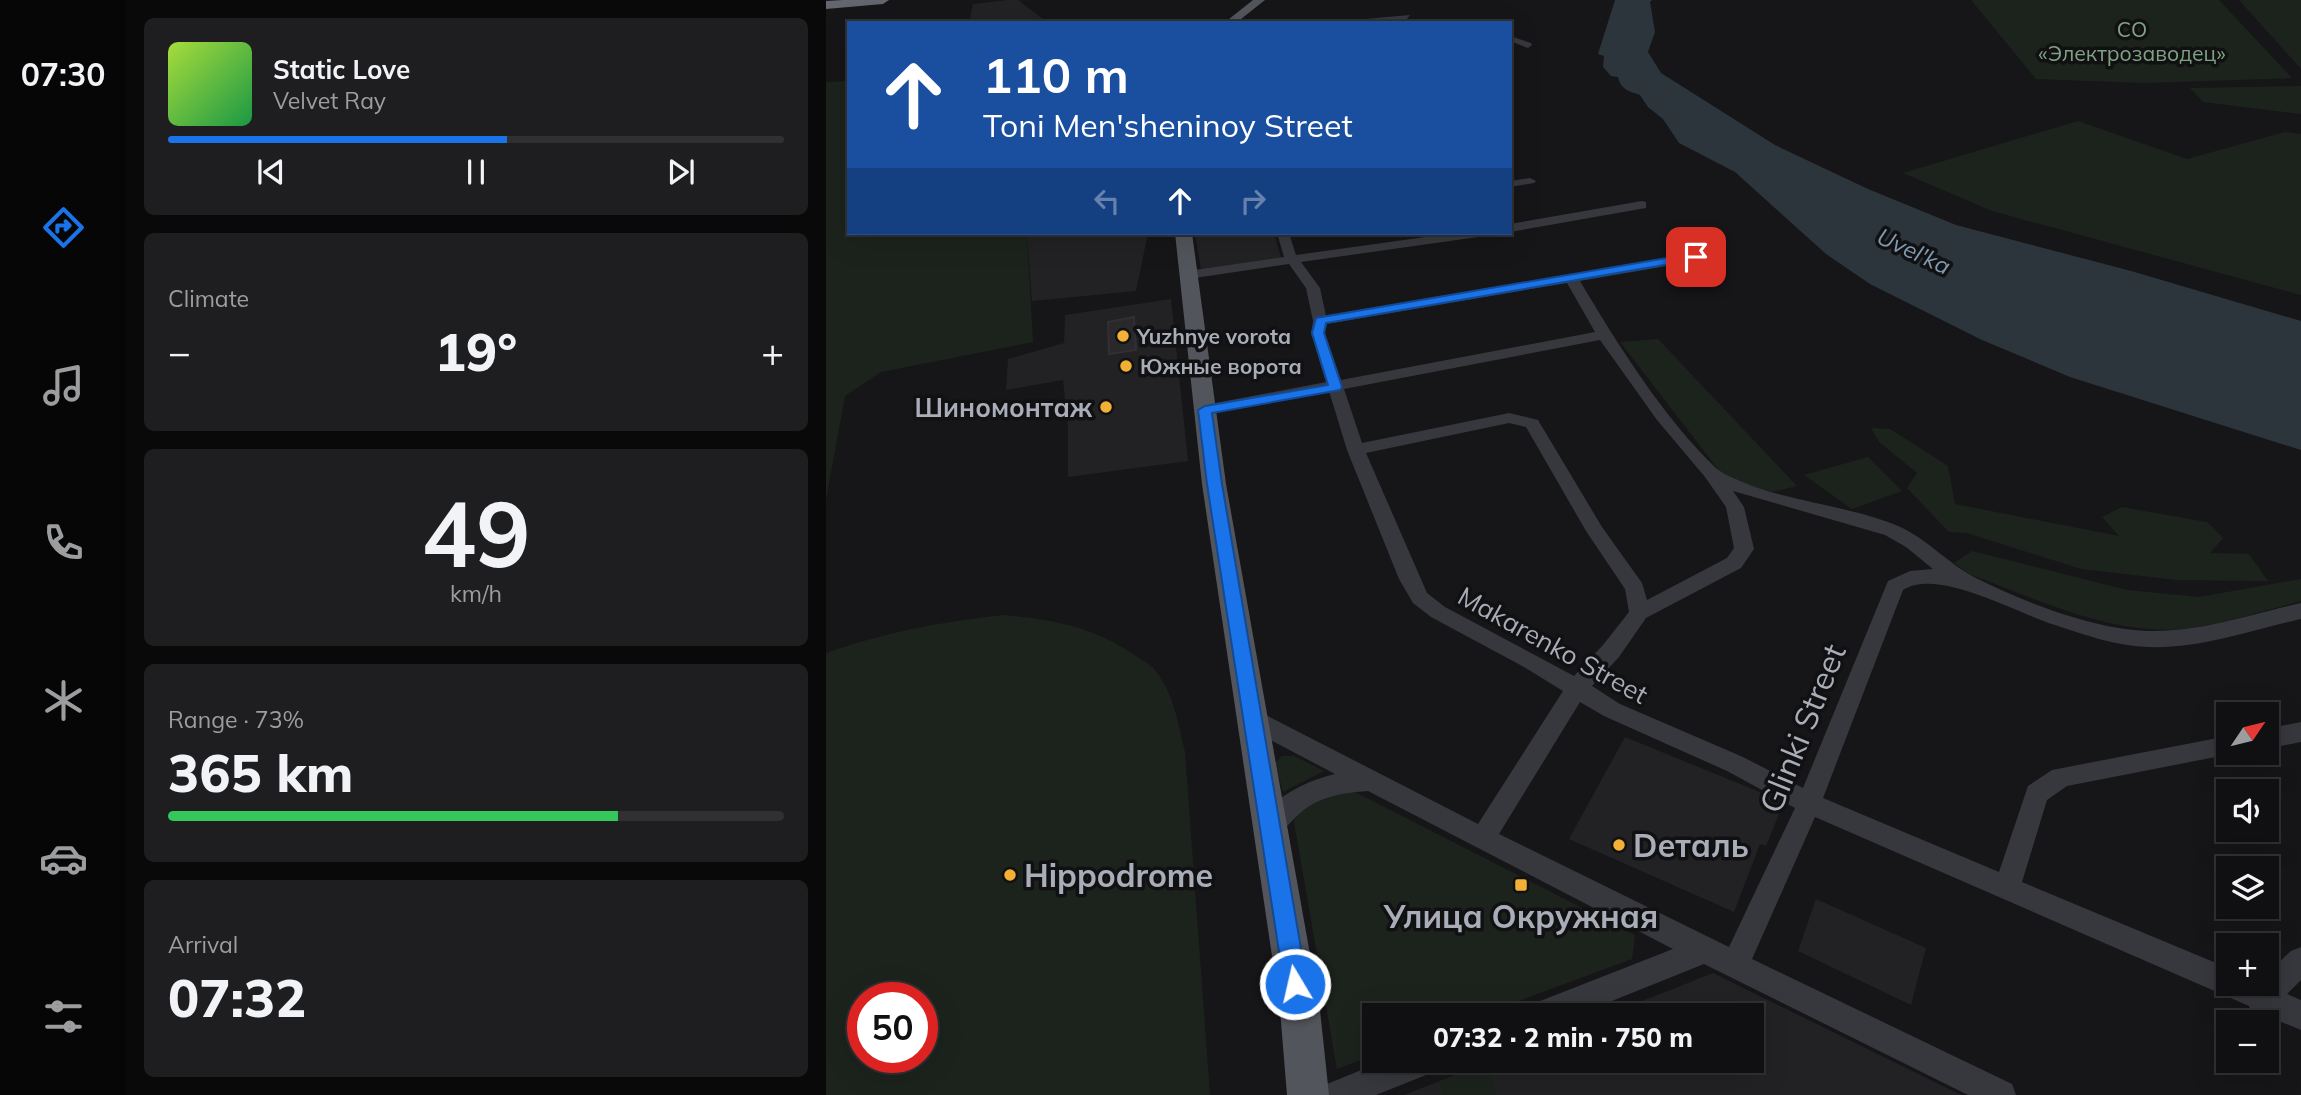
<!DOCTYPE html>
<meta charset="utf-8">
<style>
:root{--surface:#101012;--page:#1e1e20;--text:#f1f3f6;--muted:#9c9d9f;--line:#303032;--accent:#1a73e8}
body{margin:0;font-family:Mulish,sans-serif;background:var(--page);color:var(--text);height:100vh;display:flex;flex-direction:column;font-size:26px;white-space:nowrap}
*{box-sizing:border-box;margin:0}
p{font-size:23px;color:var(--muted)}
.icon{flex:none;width:38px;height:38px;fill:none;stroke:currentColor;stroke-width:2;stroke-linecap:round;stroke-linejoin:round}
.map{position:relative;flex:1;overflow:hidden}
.drawer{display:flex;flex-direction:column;gap:18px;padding:18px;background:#09090a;width:700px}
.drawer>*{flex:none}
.top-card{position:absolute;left:21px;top:21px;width:665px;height:214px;border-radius:0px;box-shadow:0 7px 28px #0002,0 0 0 2px var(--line);background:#1a4fa0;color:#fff;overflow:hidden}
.needle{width:46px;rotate:55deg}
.fabs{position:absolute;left:1390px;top:702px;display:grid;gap:14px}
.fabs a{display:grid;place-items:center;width:63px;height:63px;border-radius:0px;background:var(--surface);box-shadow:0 7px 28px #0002,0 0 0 2px var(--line);font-size:35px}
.speed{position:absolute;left:21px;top:982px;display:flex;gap:14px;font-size:35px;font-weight:700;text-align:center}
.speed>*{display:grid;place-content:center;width:91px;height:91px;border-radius:50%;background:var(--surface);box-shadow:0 7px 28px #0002,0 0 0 2px var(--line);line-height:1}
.speed .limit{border:10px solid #d22;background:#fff;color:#111}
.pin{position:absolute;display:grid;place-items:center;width:60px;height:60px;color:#fff;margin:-30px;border-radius:14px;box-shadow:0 4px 10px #0006}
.me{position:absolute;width:77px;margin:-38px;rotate:351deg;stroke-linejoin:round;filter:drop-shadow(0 0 5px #0008)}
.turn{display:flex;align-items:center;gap:24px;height:147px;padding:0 21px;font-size:32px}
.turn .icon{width:91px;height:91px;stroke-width:2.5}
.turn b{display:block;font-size:49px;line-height:60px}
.lanes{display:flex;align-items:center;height:66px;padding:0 21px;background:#0003;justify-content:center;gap:35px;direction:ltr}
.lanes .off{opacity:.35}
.big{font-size:52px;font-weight:800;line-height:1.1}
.drawer .tile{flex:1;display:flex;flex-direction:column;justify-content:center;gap:10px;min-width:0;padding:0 24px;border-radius:10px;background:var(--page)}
.drawer .dial{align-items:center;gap:0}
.dial b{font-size:91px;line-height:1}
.song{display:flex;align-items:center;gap:21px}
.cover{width:84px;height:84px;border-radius:10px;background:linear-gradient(135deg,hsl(80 70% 55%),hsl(140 70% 35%))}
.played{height:7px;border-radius:4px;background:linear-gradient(90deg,var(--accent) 55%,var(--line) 55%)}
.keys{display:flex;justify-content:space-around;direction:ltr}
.heat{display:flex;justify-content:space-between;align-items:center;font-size:38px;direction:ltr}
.charge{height:10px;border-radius:5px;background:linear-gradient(90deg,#34c759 73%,var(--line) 0)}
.trip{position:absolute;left:536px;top:1003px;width:402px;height:70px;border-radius:0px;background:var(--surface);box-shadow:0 7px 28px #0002,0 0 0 2px var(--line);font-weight:800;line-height:70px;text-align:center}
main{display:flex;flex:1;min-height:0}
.tab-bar{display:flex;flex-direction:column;width:126px;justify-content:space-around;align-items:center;background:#060607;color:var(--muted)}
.tab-bar .icon{width:49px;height:49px}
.tab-bar .current{color:var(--accent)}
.tab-bar b{font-size:32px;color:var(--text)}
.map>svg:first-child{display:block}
</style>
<main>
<nav class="tab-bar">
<b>07:30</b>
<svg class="icon current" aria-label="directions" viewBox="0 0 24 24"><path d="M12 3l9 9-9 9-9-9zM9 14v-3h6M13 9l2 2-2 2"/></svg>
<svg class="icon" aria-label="music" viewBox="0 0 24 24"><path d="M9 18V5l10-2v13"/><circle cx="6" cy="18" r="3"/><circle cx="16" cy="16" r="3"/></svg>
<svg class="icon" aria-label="phone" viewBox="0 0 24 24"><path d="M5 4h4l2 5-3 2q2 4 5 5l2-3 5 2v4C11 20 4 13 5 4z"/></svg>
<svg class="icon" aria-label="climate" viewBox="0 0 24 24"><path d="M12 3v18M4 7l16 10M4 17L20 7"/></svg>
<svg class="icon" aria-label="car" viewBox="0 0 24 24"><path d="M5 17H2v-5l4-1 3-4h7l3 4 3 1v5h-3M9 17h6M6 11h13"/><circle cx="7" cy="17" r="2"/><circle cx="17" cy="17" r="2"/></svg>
<svg class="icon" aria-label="filters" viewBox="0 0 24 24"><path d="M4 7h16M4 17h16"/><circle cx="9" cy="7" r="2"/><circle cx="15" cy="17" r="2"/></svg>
</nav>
<section class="drawer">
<div class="tile">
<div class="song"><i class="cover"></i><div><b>Static Love</b><p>Velvet Ray</p></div></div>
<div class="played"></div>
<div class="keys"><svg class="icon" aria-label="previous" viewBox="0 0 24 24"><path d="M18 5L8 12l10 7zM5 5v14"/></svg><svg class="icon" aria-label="pause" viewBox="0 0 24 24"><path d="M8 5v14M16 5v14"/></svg><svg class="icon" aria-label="next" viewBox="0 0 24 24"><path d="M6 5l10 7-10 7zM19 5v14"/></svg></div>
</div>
<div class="tile"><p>Climate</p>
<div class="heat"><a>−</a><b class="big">19°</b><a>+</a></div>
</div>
<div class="tile dial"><b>49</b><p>km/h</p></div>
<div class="tile"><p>Range · 73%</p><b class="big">365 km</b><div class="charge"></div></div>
<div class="tile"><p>Arrival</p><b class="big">07:32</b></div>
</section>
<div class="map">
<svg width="1475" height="1095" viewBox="0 0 1475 1095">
<rect width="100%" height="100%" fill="#161618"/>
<!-- built -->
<path fill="#222225" d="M182 0H192L222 23H143L147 4Z
M201 233H322L310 291 206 301Z
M369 233H448L455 258 375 270Z
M345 299 362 461 242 477V428L237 380 180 390 182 359 238 343 239 315Z
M799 737 958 802 940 846 934 844 908 912 743 839Z
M990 899 1100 948 1085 1005 972 951Z
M887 973 1135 1095H578L665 1061 926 1060V1015H781Z"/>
<!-- green -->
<path fill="#1c231d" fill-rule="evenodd" d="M1145 0H1393L1466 78 1319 83 1210 79Z
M1413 0H1475V69Z
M23 81V233H201L207 342 55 372 19 396 0 500V82Z
M1475 86V114L1377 102 1364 88Z
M1252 121 1361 159 1459 132 1475 134V295L1166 211 1077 173Z
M832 339 971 486 945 492 898 477 794 342Z
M1045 428 1064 429 1122 466 1129 504 1293 536 1276 517 1296 507 1381 522 1397 538 1384 553 1423 554 1442 581 1351 580 1255 569 1141 533 1123 532 1081 488 1091 473 1053 442Z
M1042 457 1076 491 1026 509 978 475Z
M1146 551 1301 590 1373 597 1475 579V601C1436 611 1395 625 1355 629 1282 635 1209 598 1143 574L1128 563Z
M178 615C225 619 268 627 307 654 314 659 324 664 329 670 348 694 352 723 359 752L384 1095H0V653C60 632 115 622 178 615ZM37 998H96V1057H37Z
M456 756H468L498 771 457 792 449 763Z
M527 791 809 935 806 959 655 1015H548V1055L511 1069 468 822 471 812 499 797Z
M662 1064 670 1095H616L613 1082Z"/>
<!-- water -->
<path fill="#2c353c" d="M789 0H826L824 2 829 32 822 52 835 73 949 145 1042 189 1130 225 1305 271 1475 321V450L1244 377 1156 340 1044 284 1000 254 909 172 853 143 837 119 822 107 814 95C804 92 794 89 792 77L785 76 777 67 778 56 772 54Z"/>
<!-- building -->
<path fill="#29292c" stroke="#303034" stroke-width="2" d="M308 317 310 350 283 354 282 322Z"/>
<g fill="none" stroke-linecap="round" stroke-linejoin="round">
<!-- minor -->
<path fill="#37383d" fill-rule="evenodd" d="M584 15 581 19 513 23 517 21Z
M684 36 705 43 706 45 702 48 684 41Z
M704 178 710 181 708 183 684 187V181Z
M816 201 820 202V208L684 232V224Z
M451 233H463L470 255 628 233H658L652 237 475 262 494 288 500 316 875 254V260L870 261 754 281C790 342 839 420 891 469 897 474 907 478 914 481 965 503 1022 505 1072 526 1102 539 1123 565 1152 579 1200 603 1270 630 1324 631 1375 632 1426 614 1475 603V619C1426 630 1374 649 1322 647 1290 646 1259 635 1229 625 1190 613 1112 567 1077 590L997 798 1173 872 1202 786 1226 770 1402 736V752L1410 753 1241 786 1221 800 1196 882 1402 968V984H1440V974L1465 951 1475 947V980L1461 994 1475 1000V1030L1424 1009 1423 1006 989 817 926 959 1186 1084 1190 1095H1142L878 964 751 1015H699L704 1005 847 949 542 791C516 793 494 796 474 813 464 822 457 833 444 837L435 834 431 826C445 797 480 781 509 774L418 726 415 719 418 712 426 710 434 712 652 824 737 691 698 667 605 617 587 603 573 579 521 450 503 391 379 415 371 410 379 405 500 382 485 333 487 321 480 288 463 264 362 279 355 275 362 271 458 257ZM741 283 769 332 515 380 499 333 501 324ZM774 340 831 420 879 477 900 507 908 548 901 558 821 600 816 583 776 527 712 420 683 413 536 443 518 389ZM683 423 700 427 760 531 799 589 803 612 777 645 748 676 619 607 601 593 540 453ZM907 491 1059 535 1080 547 1107 569 1084 571 1062 581 977 788 917 757 794 704 766 686 793 657 820 618 915 568 928 549 918 507ZM754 702 778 716 901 771 969 808 903 947 673 834Z
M1475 722V742L1440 749V729Z
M560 1060H614L610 1071 550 1095H497L501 1084Z"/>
<!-- major -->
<path fill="#53555c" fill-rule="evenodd" d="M427 0H439L410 23H398Z
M349 233H366L400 484 494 1010 503 1095H461L454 1010 376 484Z"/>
<!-- highway -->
<path fill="#63666e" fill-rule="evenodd" d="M17 0H63L57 4 0 9V1Z"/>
</g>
<!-- route -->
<path fill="#1a73e8" stroke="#114b97" stroke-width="2" d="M870 253 875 257 873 259 500 323 498 333 516 387 514 390 386 413 396 484 481 984 478 992 469 995 461 992 458 984 381 484 372 410 379 406 502 385 486 333 490 318Z"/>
<!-- markers -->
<g fill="#f2b134" stroke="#111113" stroke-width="2.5">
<circle cx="297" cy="336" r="7"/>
<circle cx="300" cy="366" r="7"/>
<circle cx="280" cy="407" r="7"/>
<circle cx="793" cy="845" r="7"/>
<circle cx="184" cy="875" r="7"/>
<rect x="688" y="878" width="14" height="14" rx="3.5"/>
</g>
<g text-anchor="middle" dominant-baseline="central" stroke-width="7" stroke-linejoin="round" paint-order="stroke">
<!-- far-park labels -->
<g font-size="21" fill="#7fa381" stroke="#111113">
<text x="1306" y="29">СО<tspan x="1306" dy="24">«Электрозаводец»</tspan></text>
</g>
<!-- far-poi labels -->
<g font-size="21" font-weight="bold" fill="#a8adb8" stroke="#111113" text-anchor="start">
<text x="311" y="336">Yuzhnye vorota</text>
<text x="314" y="366">Южные ворота</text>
</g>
<!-- far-water labels -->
<g font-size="23" font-style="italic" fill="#7f9bb3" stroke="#111113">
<text transform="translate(1088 251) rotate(25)">Uvel'ka</text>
</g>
<!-- poi labels -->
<g font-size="26" font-weight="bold" fill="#a8adb8" stroke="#111113" text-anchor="end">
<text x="266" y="407">Шиномонтаж</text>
</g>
<!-- street labels -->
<g font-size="26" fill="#a8adb8" stroke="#111113">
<text transform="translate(727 645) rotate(29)">Makarenko Street</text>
</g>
<!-- near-street labels -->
<g font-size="32" fill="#a8adb8" stroke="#111113">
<text transform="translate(976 728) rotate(-68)">Glinki Street</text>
</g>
<!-- near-poi labels -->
<g font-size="32" font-weight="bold" fill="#a8adb8" stroke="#111113" text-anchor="start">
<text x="807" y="845">Dеталь</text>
<text x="198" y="875">Hippodrome</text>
<text x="695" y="916" text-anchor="middle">Улица Окружная</text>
</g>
</g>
</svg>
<div class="fabs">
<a><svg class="needle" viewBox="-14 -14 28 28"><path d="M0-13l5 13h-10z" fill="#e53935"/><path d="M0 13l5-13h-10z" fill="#9c9d9f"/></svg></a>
<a><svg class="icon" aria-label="sound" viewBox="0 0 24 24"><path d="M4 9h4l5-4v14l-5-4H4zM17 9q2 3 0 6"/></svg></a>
<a><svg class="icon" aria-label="layers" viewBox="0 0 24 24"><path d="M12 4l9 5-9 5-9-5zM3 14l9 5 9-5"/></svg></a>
<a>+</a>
<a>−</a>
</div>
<div class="speed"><div class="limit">50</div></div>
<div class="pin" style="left:870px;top:257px;background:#d93025"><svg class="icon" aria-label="arrive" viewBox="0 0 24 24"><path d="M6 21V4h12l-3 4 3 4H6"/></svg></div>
<svg class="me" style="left:469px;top:984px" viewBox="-20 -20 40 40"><circle r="17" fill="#1a73e8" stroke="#fff" stroke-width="3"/><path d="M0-11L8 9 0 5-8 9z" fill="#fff"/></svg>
<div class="trip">07:32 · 2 min · 750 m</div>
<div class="top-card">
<div class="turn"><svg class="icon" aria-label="ahead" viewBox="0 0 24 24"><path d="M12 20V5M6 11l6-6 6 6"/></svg><div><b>110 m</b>Toni Men'sheninoy Street</div></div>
<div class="lanes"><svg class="icon off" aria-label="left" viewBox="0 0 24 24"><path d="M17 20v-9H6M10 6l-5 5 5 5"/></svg><svg class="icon" aria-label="ahead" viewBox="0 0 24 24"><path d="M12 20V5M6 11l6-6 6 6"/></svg><svg class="icon off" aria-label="right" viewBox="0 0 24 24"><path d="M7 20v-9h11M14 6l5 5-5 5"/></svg></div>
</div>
</div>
</main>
